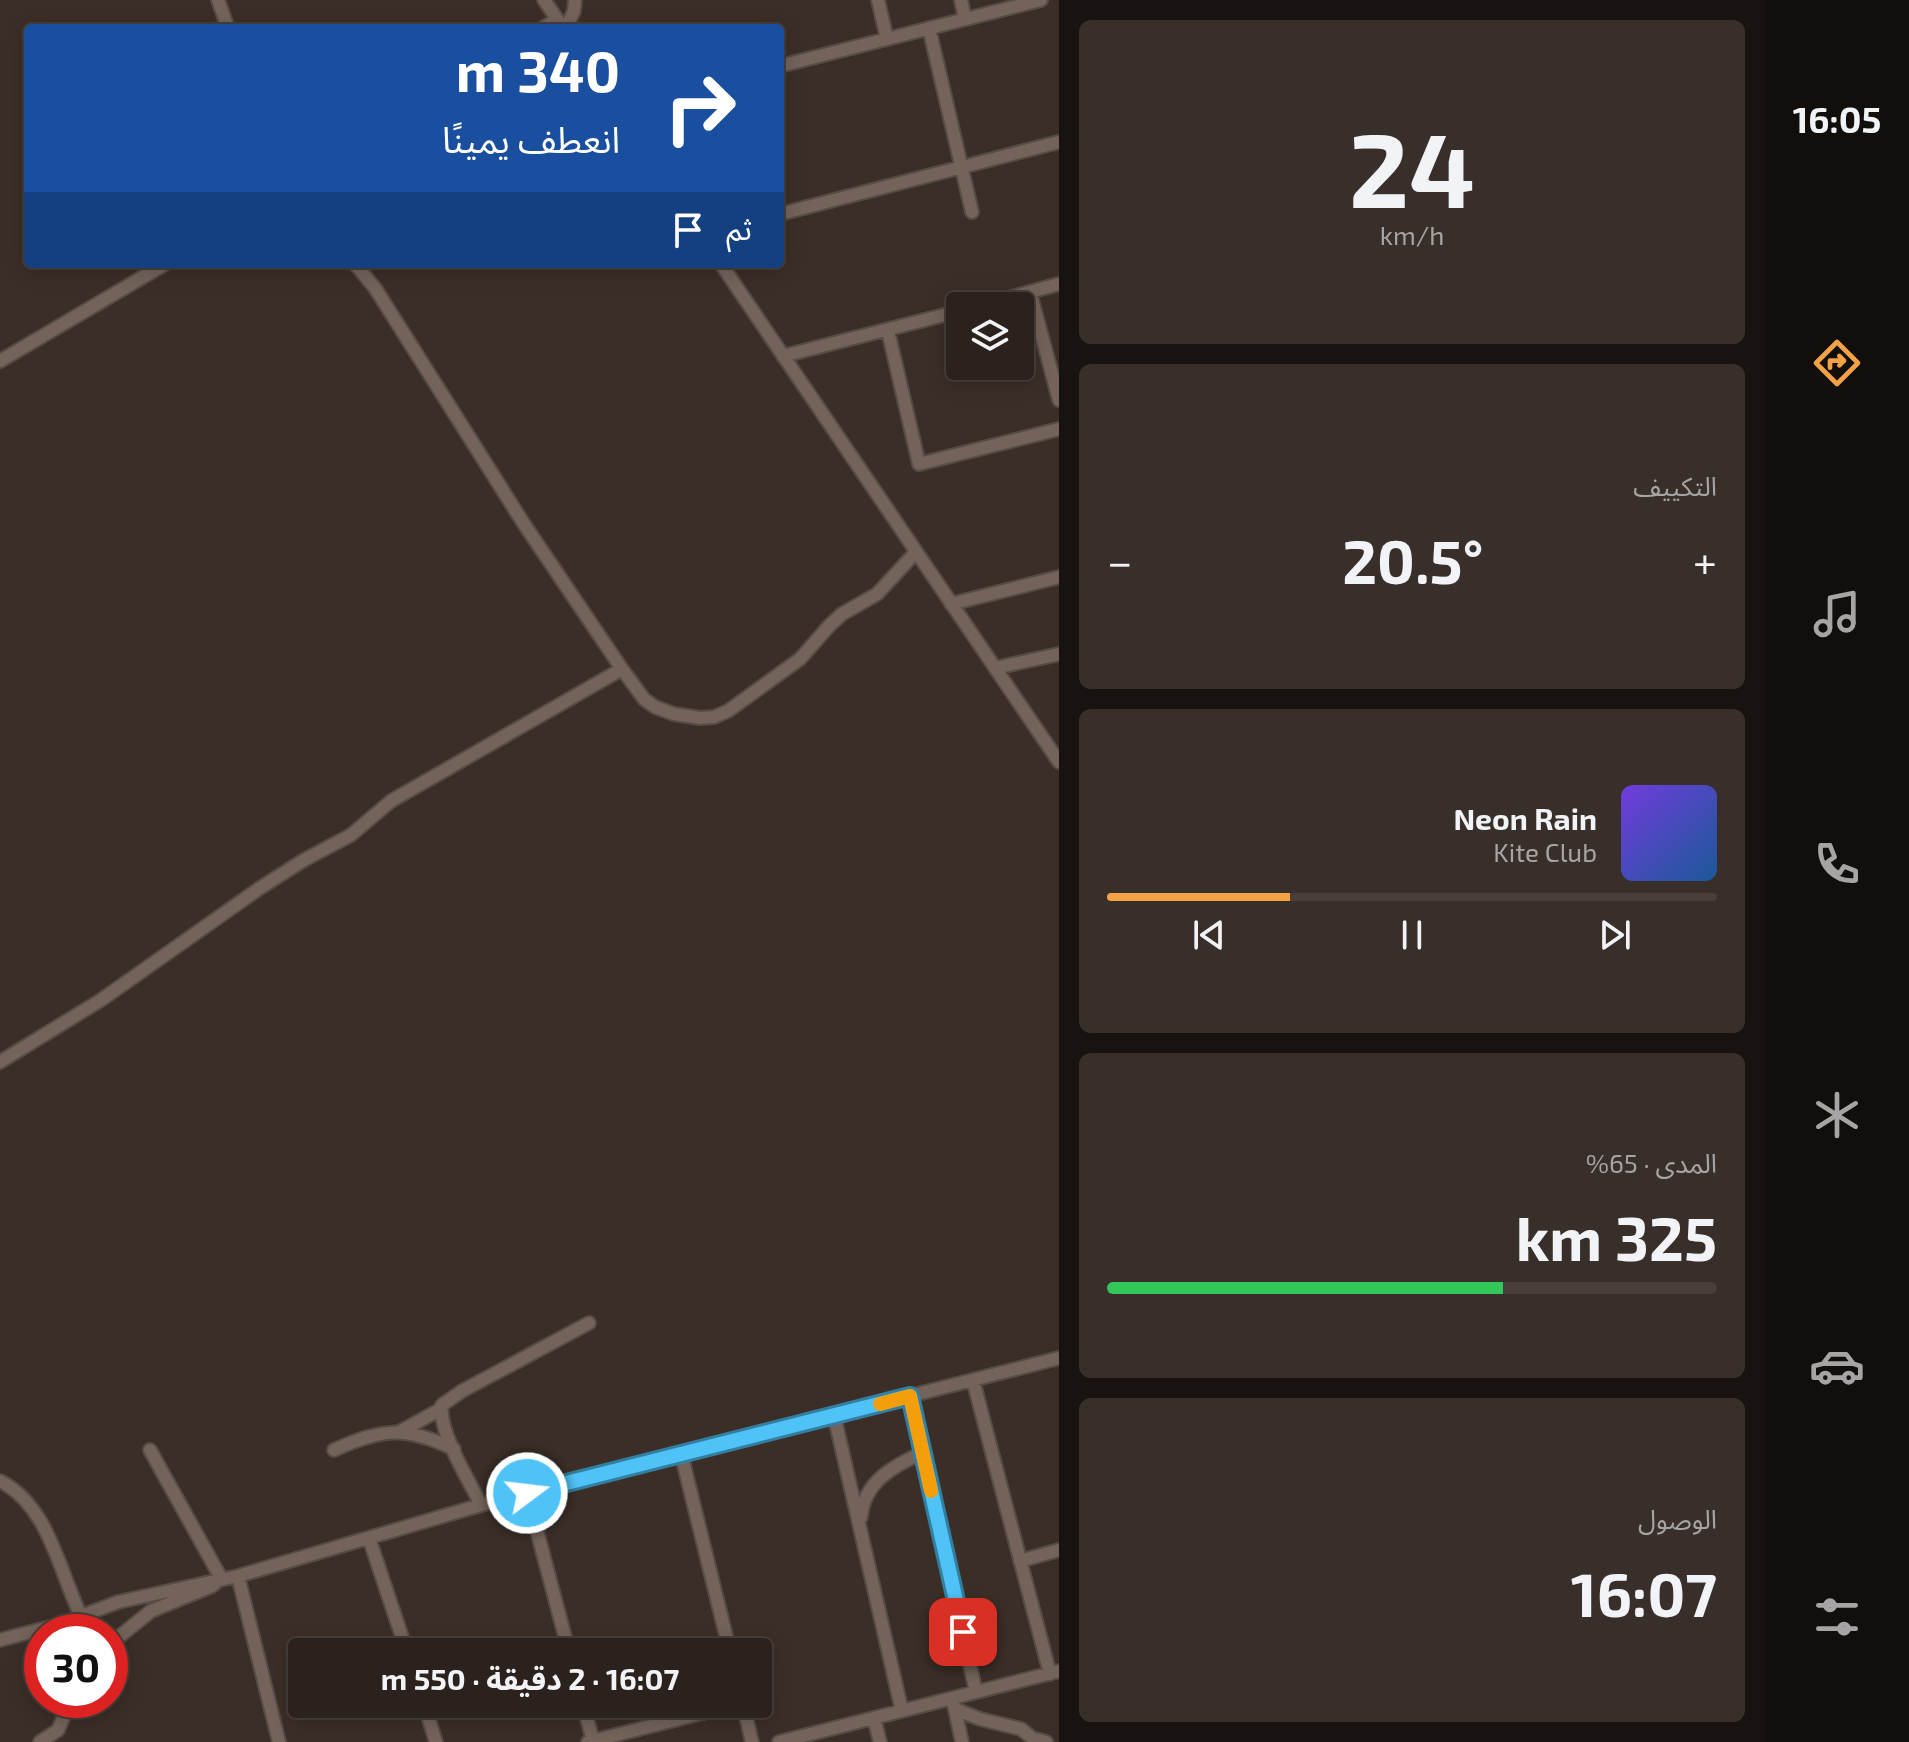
<!DOCTYPE html>
<html lang="ar">
<meta charset="utf-8">
<style>
:root{--surface:#2c221d;--page:#382f2a;--text:#f1f3f6;--muted:#a6a4a4;--line:#483f3b;--accent:#f4a344}
body{margin:0;font-family:"Exo 2","Noto Sans Arabic",sans-serif;background:var(--page);color:var(--text);direction:rtl;height:100vh;display:flex;flex-direction:column;font-size:30px;white-space:nowrap}
*{box-sizing:border-box;margin:0}
p{font-size:26px;color:var(--muted)}
.icon{flex:none;width:44px;height:44px;fill:none;stroke:currentColor;stroke-width:2;stroke-linecap:round;stroke-linejoin:round}
.map{position:relative;flex:1;overflow:hidden;direction:ltr}
.details{display:flex;flex-direction:column;gap:20px;padding:20px;background:#181310;width:706px}
.details>*{flex:none}
.banner{position:absolute;left:24px;top:24px;width:760px;height:244px;border-radius:8px;box-shadow:0 4px 20px #0003,0 0 0 2px var(--line);direction:rtl;background:#1a4fa0;color:#fff;overflow:hidden}
.fabs{position:absolute;left:946px;top:292px;display:grid;gap:16px}
.fabs a{display:grid;place-items:center;width:88px;height:88px;border-radius:8px;background:var(--surface);box-shadow:0 4px 20px #0003,0 0 0 2px var(--line);font-size:40px}
.speed{position:absolute;left:24px;top:1614px;display:flex;gap:16px;font-size:40px;font-weight:700;text-align:center}
.speed>*{display:grid;place-content:center;width:104px;height:104px;border-radius:50%;background:var(--surface);box-shadow:0 4px 20px #0003,0 0 0 2px var(--line);line-height:1}
.speed .limit{border:12px solid #d22;background:#fff;color:#111}
.pin{position:absolute;display:grid;place-items:center;width:68px;height:68px;color:#fff;margin:-34px;border-radius:16px;box-shadow:0 4px 12px #0006}
.me{position:absolute;width:88px;margin:-44px;rotate:75deg;stroke-linejoin:round;filter:drop-shadow(0 0 6px #0008)}
.turn{display:flex;align-items:center;gap:28px;height:168px;padding:0 32px;font-size:36px}
.turn .icon{width:104px;height:104px;stroke-width:2.5}
.turn b{display:block;font-size:56px;line-height:68px}
.then{display:flex;align-items:center;height:76px;padding:0 32px;background:#0003;gap:16px;font-size:30px}
.big{font-size:60px;font-weight:700;line-height:1.1}
.details .tile{flex:1;display:flex;flex-direction:column;justify-content:center;gap:12px;min-width:0;padding:0 28px;border-radius:12px;background:var(--page)}
.details .dial{align-items:center;gap:0}
.dial b{font-size:104px;line-height:1}
.song{display:flex;align-items:center;gap:24px}
.cover{width:96px;height:96px;border-radius:12px;background:linear-gradient(135deg,hsl(260 70% 55%),hsl(210 70% 35%))}
.played{height:8px;border-radius:4px;background:linear-gradient(90deg,var(--accent) 30%,var(--line) 30%)}
.keys{display:flex;justify-content:space-around;direction:ltr}
.heat{display:flex;justify-content:space-between;align-items:center;font-size:44px;direction:ltr}
.charge{height:12px;border-radius:6px;background:linear-gradient(90deg,#34c759 65%,var(--line) 0)}
.trip{position:absolute;left:288px;top:1638px;width:484px;height:80px;border-radius:8px;background:var(--surface);box-shadow:0 4px 20px #0003,0 0 0 2px var(--line);font-weight:700;line-height:80px;text-align:center;direction:rtl}
main{display:flex;flex:1;min-height:0}
.tab-bar{display:flex;flex-direction:column;width:144px;justify-content:space-around;align-items:center;background:#120e0c;color:var(--muted)}
.tab-bar .icon{width:56px;height:56px}
.tab-bar .current{color:var(--accent)}
.tab-bar b{font-size:36px;color:var(--text)}
.map>svg:first-child{display:block}
</style>
<main>
<nav class="tab-bar">
<b>16:05</b>
<svg class="icon current" aria-label="directions" viewBox="0 0 24 24"><path d="M12 3l9 9-9 9-9-9zM9 14v-3h6M13 9l2 2-2 2"/></svg>
<svg class="icon" aria-label="music" viewBox="0 0 24 24"><path d="M9 18V5l10-2v13"/><circle cx="6" cy="18" r="3"/><circle cx="16" cy="16" r="3"/></svg>
<svg class="icon" aria-label="phone" viewBox="0 0 24 24"><path d="M5 4h4l2 5-3 2q2 4 5 5l2-3 5 2v4C11 20 4 13 5 4z"/></svg>
<svg class="icon" aria-label="climate" viewBox="0 0 24 24"><path d="M12 3v18M4 7l16 10M4 17L20 7"/></svg>
<svg class="icon" aria-label="car" viewBox="0 0 24 24"><path d="M5 17H2v-5l4-1 3-4h7l3 4 3 1v5h-3M9 17h6M6 11h13"/><circle cx="7" cy="17" r="2"/><circle cx="17" cy="17" r="2"/></svg>
<svg class="icon" aria-label="filters" viewBox="0 0 24 24"><path d="M4 7h16M4 17h16"/><circle cx="9" cy="7" r="2"/><circle cx="15" cy="17" r="2"/></svg>
</nav>
<section class="details">
<div class="tile dial"><b>24</b><p>km/h</p></div>
<div class="tile"><p>التكييف</p>
<div class="heat"><a>−</a><b class="big">20.5°</b><a>+</a></div>
</div>
<div class="tile">
<div class="song"><i class="cover"></i><div><b>Neon Rain</b><p>Kite Club</p></div></div>
<div class="played"></div>
<div class="keys"><svg class="icon" aria-label="previous" viewBox="0 0 24 24"><path d="M18 5L8 12l10 7zM5 5v14"/></svg><svg class="icon" aria-label="pause" viewBox="0 0 24 24"><path d="M8 5v14M16 5v14"/></svg><svg class="icon" aria-label="next" viewBox="0 0 24 24"><path d="M6 5l10 7-10 7zM19 5v14"/></svg></div>
</div>
<div class="tile"><p>المدى · 65%</p><b class="big">325 km</b><div class="charge"></div></div>
<div class="tile"><p>الوصول</p><b class="big">16:07</b></div>
</section>
<div class="map">
<svg width="1059" height="1742" viewBox="0 0 1059 1742">
<rect width="100%" height="100%" fill="#3b2e27"/>
<g fill="none" stroke-linecap="round" stroke-linejoin="round">
<!-- minor casing -->
<g stroke="#564b45" stroke-width="16">
<path id="minor" d="M218 0 228 28
M544 0 563 28
M878 0 887 39
M961 0 965 19
M543 28 557 19
M566 28 574 11 575 0
M929 28 972 212
M780 66 1041 0
M780 214 1059 142
M355 264 375 288 524 524 622 669 644 699 655 707 674 714 700 718 714 717 728 711 800 659 829 626 842 614 877 594 916 552
M721 264 1059 762
M1030 292 1059 400
M979 306 1059 284
M888 331 919 464 1059 429
M783 356 960 311
M0 361 165 264
M951 604 1059 577
M995 668 1059 654
M0 1062 101 1000 260 888 304 860 351 835 391 801 622 669
M973 1380 1050 1674
M910 1396 976 1692
M834 1415 902 1711
M401 1431 441 1409
M334 1450C383 1428 405 1426 454 1449
M681 1453 730 1652
M0 1481C49 1506 59 1571 81 1616
M527 1493 569 1652
M481 1505C469 1480 438 1432 442 1405L462 1391 589 1323
M861 1517C864 1482 893 1466 922 1453
M369 1538 407 1652
M1020 1561 1059 1550
M238 1576 279 1742
M0 1640 61 1624 118 1602 238 1576 481 1505 1059 1358
M110 1644 151 1611 212 1586 221 1578 150 1450
M424 1704 436 1742
M583 1704 593 1741
M743 1704 752 1742
M954 1705 962 1742
M955 1709 980 1719 1021 1729 1032 1738 1046 1742
M874 1718 880 1742
M40 1742 58 1730 71 1700
M588 1742 738 1704
M779 1742 1059 1671"/>
</g>
<!-- minor -->
<use href="#minor" stroke="#73635b" stroke-width="12"/>
</g>
<g fill="none" stroke-linecap="round" stroke-linejoin="round">
<!-- route casing -->
<g stroke="#337fa1" stroke-width="20">
<path id="route" d="M527 1493 910 1396 963 1632"/>
</g>
<!-- route -->
<use href="#route" stroke="#4fc3f7" stroke-width="14"/>
<!-- slow -->
<path stroke="#f59e0b" stroke-width="14" d="M880 1404 910 1396 931 1491"/>
</g>
</svg>
<div class="fabs">
<a><svg class="icon" aria-label="layers" viewBox="0 0 24 24"><path d="M12 4l9 5-9 5-9-5zM3 14l9 5 9-5"/></svg></a>
</div>
<div class="speed"><div class="limit">30</div></div>
<div class="pin" style="left:963px;top:1632px;background:#d93025"><svg class="icon" aria-label="arrive" viewBox="0 0 24 24"><path d="M6 21V4h12l-3 4 3 4H6"/></svg></div>
<svg class="me" style="left:527px;top:1493px" viewBox="-20 -20 40 40"><circle r="17" fill="#4fc3f7" stroke="#fff" stroke-width="3"/><path d="M0-11L8 9 0 5-8 9z" fill="#fff"/></svg>
<div class="trip">16:07 · 2 دقيقة · 550 m</div>
<div class="banner">
<div class="turn"><svg class="icon" aria-label="right" viewBox="0 0 24 24"><path d="M7 20v-9h11M14 6l5 5-5 5"/></svg><div><b>340 m</b>انعطف يمينًا</div></div>
<div class="then">ثم<svg class="icon" aria-label="arrive" viewBox="0 0 24 24"><path d="M6 21V4h12l-3 4 3 4H6"/></svg></div>
</div>
</div>
</main>
